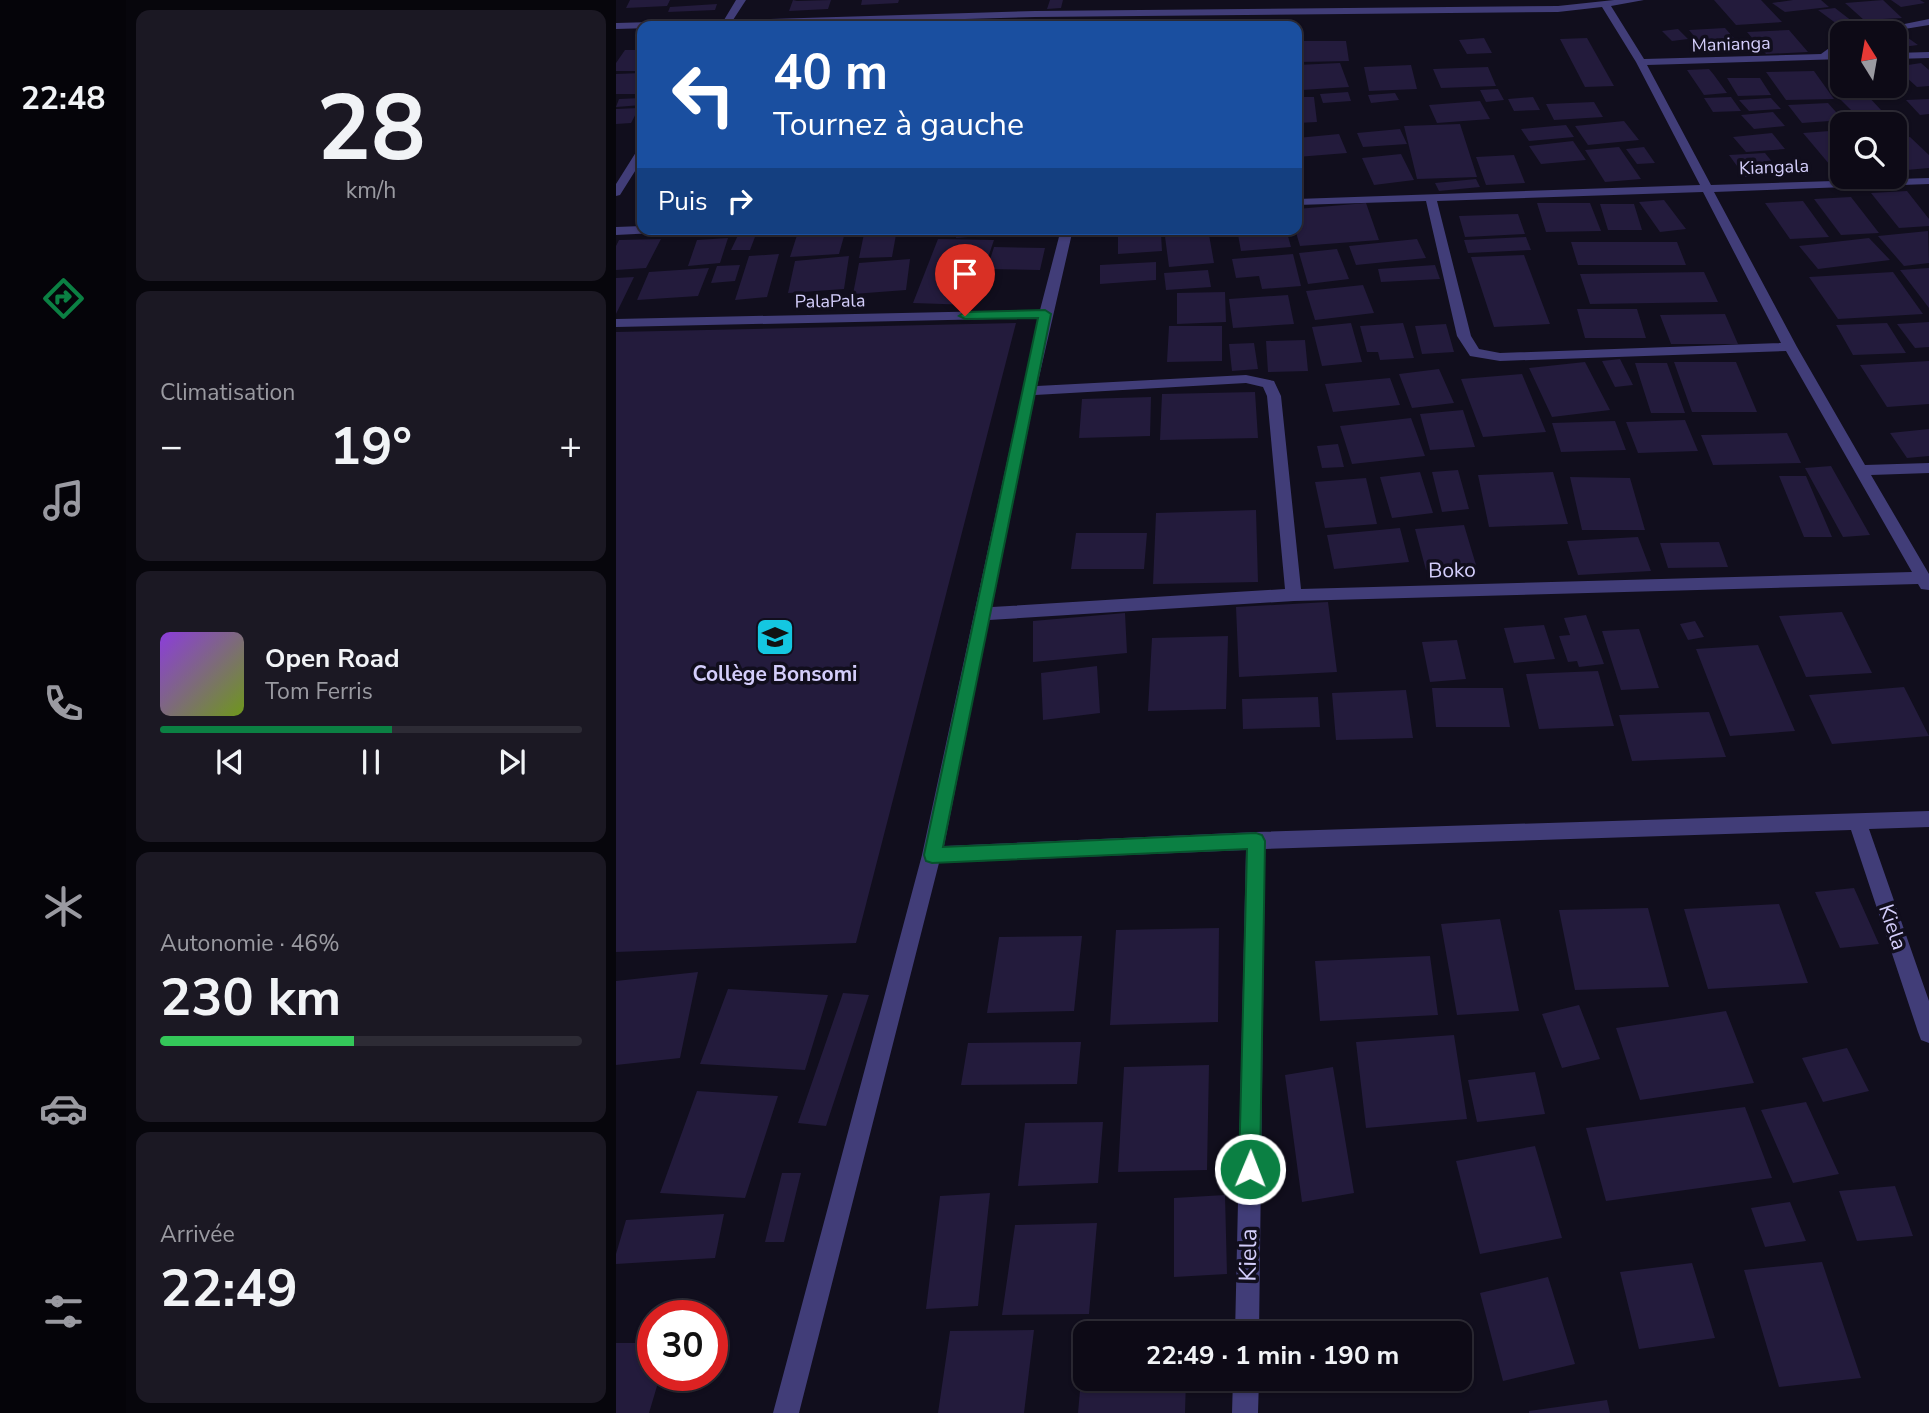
<!DOCTYPE html>
<html lang="fr">
<meta charset="utf-8">
<style>
:root{--surface:#0d0a16;--page:#1b1823;--text:#f1f3f6;--muted:#9a9aa1;--line:#2d2b35;--accent:#0b8043}
body{margin:0;font-family:"Nunito Sans",sans-serif;background:var(--page);color:var(--text);height:100vh;display:flex;flex-direction:column;font-size:26px;white-space:nowrap}
*{box-sizing:border-box;margin:0}
p{font-size:23px;color:var(--muted)}
.icon{flex:none;width:38px;height:38px;fill:none;stroke:currentColor;stroke-width:2;stroke-linecap:round;stroke-linejoin:round}
.map{position:relative;flex:1;overflow:hidden}
.side{display:flex;flex-direction:column;gap:10px;padding:10px;background:#07060c;width:490px}
.side>*{flex:none}
.guide{position:absolute;left:21px;top:21px;width:665px;height:214px;border-radius:14px;box-shadow:0 2px 5px #0004,0 0 0 2px var(--line);background:#1a4fa0;color:#fff;overflow:hidden}
.needle{width:46px;rotate:349deg}
.tools{position:absolute;left:1214px;top:21px;display:grid;gap:14px}
.tools a{display:grid;place-items:center;width:77px;height:77px;border-radius:14px;background:var(--surface);box-shadow:0 2px 5px #0004,0 0 0 2px var(--line);font-size:35px}
.speed{position:absolute;left:21px;top:1300px;display:flex;gap:14px;font-size:35px;font-weight:700;text-align:center}
.speed>*{display:grid;place-content:center;width:91px;height:91px;border-radius:50%;background:var(--surface);box-shadow:0 2px 5px #0004,0 0 0 2px var(--line);line-height:1}
.speed .limit{border:10px solid #d22;background:#fff;color:#111}
.pin{position:absolute;display:grid;place-items:center;width:60px;height:60px;color:#fff;margin:-72px -30px;border-radius:50% 50% 50% 0;rotate:-45deg;box-shadow:0 0 7px #0007}
.pin .icon{rotate:45deg}
.me{position:absolute;width:77px;margin:-38px;rotate:1deg;stroke-linejoin:round;filter:drop-shadow(0 0 5px #0008)}
.turn{display:flex;align-items:center;gap:24px;height:147px;padding:0 21px;font-size:32px}
.turn .icon{width:91px;height:91px;stroke-width:2.5}
.turn b{display:block;font-size:49px;line-height:60px}
.then{display:flex;align-items:center;height:66px;padding:0 21px;background:#0003;gap:14px;font-size:26px}
.big{font-size:52px;font-weight:700;line-height:1.1}
.side .tile{flex:1;display:flex;flex-direction:column;justify-content:center;gap:10px;min-width:0;padding:0 24px;border-radius:14px;background:var(--page)}
.side .dial{align-items:center;gap:0}
.dial b{font-size:91px;line-height:1}
.song{display:flex;align-items:center;gap:21px}
.cover{width:84px;height:84px;border-radius:10px;background:linear-gradient(135deg,hsl(270 70% 55%),hsl(80 70% 35%))}
.played{height:7px;border-radius:4px;background:linear-gradient(90deg,var(--accent) 55%,var(--line) 55%)}
.keys{display:flex;justify-content:space-around;direction:ltr}
.heat{display:flex;justify-content:space-between;align-items:center;font-size:38px;direction:ltr}
.charge{height:10px;border-radius:5px;background:linear-gradient(90deg,#34c759 46%,var(--line) 0)}
.trip{position:absolute;left:457px;top:1321px;width:399px;height:70px;border-radius:14px;background:var(--surface);box-shadow:0 2px 5px #0004,0 0 0 2px var(--line);font-weight:700;line-height:70px;text-align:center}
main{display:flex;flex:1;min-height:0}
.tab-bar{display:flex;flex-direction:column;width:126px;justify-content:space-around;align-items:center;background:#050409;color:var(--muted)}
.tab-bar .icon{width:49px;height:49px}
.tab-bar .on{color:var(--accent)}
.tab-bar b{font-size:32px;color:var(--text)}
.map>svg:first-child{display:block}
</style>
<main>
<nav class="tab-bar">
<b>22:48</b>
<svg class="icon on" aria-label="directions" viewBox="0 0 24 24"><path d="M12 3l9 9-9 9-9-9zM9 14v-3h6M13 9l2 2-2 2"/></svg>
<svg class="icon" aria-label="music" viewBox="0 0 24 24"><path d="M9 18V5l10-2v13"/><circle cx="6" cy="18" r="3"/><circle cx="16" cy="16" r="3"/></svg>
<svg class="icon" aria-label="phone" viewBox="0 0 24 24"><path d="M5 4h4l2 5-3 2q2 4 5 5l2-3 5 2v4C11 20 4 13 5 4z"/></svg>
<svg class="icon" aria-label="climate" viewBox="0 0 24 24"><path d="M12 3v18M4 7l16 10M4 17L20 7"/></svg>
<svg class="icon" aria-label="car" viewBox="0 0 24 24"><path d="M5 17H2v-5l4-1 3-4h7l3 4 3 1v5h-3M9 17h6M6 11h13"/><circle cx="7" cy="17" r="2"/><circle cx="17" cy="17" r="2"/></svg>
<svg class="icon" aria-label="filters" viewBox="0 0 24 24"><path d="M4 7h16M4 17h16"/><circle cx="9" cy="7" r="2"/><circle cx="15" cy="17" r="2"/></svg>
</nav>
<section class="side">
<div class="tile dial"><b>28</b><p>km/h</p></div>
<div class="tile"><p>Climatisation</p>
<div class="heat"><a>−</a><b class="big">19°</b><a>+</a></div>
</div>
<div class="tile">
<div class="song"><i class="cover"></i><div><b>Open Road</b><p>Tom Ferris</p></div></div>
<div class="played"></div>
<div class="keys"><svg class="icon" aria-label="previous" viewBox="0 0 24 24"><path d="M18 5L8 12l10 7zM5 5v14"/></svg><svg class="icon" aria-label="pause" viewBox="0 0 24 24"><path d="M8 5v14M16 5v14"/></svg><svg class="icon" aria-label="next" viewBox="0 0 24 24"><path d="M6 5l10 7-10 7zM19 5v14"/></svg></div>
</div>
<div class="tile"><p>Autonomie · 46%</p><b class="big">230 km</b><div class="charge"></div></div>
<div class="tile"><p>Arrivée</p><b class="big">22:49</b></div>
</section>
<div class="map">
<svg width="1313" height="1413" viewBox="0 0 1313 1413">
<rect width="100%" height="100%" fill="#110e1d"/>
<!-- building -->
<path fill="#231b3c" d="M14 0H54L51 6 10 8Z
M177 0 181 1 215 0 212 9 173 11Z
M246 0H283L282 3 245 5Z
M434 0H447L445 8 431 9Z
M1098 0H1145L1166 22 1120 25Z
M1177 0H1205L1213 7 1169 12 1156 3Z
M1267 0 1286 18 1248 20 1229 3Z
M1275 0H1304L1309 3 1285 7Z
M101 4 99 10 52 12 54 7Z
M1219 8 1241 25 1225 27 1202 10Z
M1109 28 1124 45 1087 47 1073 30Z
M1062 29 1072 39 1056 41 1046 31Z
M1173 30 1192 52 1150 54 1131 32Z
M1288 35 1302 45 1279 48V36Z
M868 38 876 53 851 54 843 40Z
M971 38 998 86 969 87 944 39Z
M681 41H730L733 61 683 62Z
M9 50H26V71H0V63Z
M724 63 733 87 686 90 681 65Z
M1305 63 1313 70V86L1301 87 1279 67Z
M795 65 801 89 753 91 748 67Z
M872 67 880 86 825 88 817 69Z
M1093 69 1098 75 1111 93 1088 95 1071 70Z
M1198 71 1218 99 1170 100 1150 72Z
M26 73V94H0V74Z
M1111 78H1144L1155 95 1122 96Z
M1235 86H1265L1269 89 1240 91Z
M882 89 888 100 870 102 864 90Z
M732 92 735 101 707 103 704 94Z
M779 93 783 100 755 103 752 95Z
M1251 95 1265 110 1237 112 1222 97Z
M681 97H698L701 122 681 123Z
M917 97 924 110 898 111 892 99Z
M1115 97 1125 111 1097 112 1088 98Z
M26 98V105L0 107 3 99Z
M1155 98 1165 109 1133 111 1123 100Z
M1313 99V114L1304 115 1290 100Z
M864 101 874 119 821 123 813 105Z
M978 102 987 117 938 120 930 104Z
M1212 103 1227 120 1186 123 1172 105Z
M23 108 15 123 0 124V109Z
M1157 112 1169 126 1138 129 1125 115Z
M1008 121 1023 140 972 145 959 126Z
M844 124 861 177 801 179 788 126Z
M950 125 958 137 913 141 905 129Z
M784 129 791 144 747 147 741 133Z
M1227 130V170L1219 171 1187 133Z
M1156 133 1169 149 1130 152 1117 137Z
M723 134 731 153 681 157V138Z
M1294 137 1313 155V168L1279 171V138Z
M957 141 970 160 925 164 913 146Z
M1003 147 1025 179 989 182 969 150Z
M1028 147 1039 163 1021 164 1010 149Z
M1149 153 1166 174 1129 177 1113 155Z
M785 154 798 180 758 185 746 158Z
M898 155 909 183 870 185 860 157Z
M860 179 864 187 823 191 819 183Z
M1291 191 1313 219V226L1283 228 1255 193Z
M1235 197 1263 233 1225 235 1198 199Z
M1048 200 1070 229 1044 232 1023 202Z
M1187 201 1213 237 1174 239 1149 203Z
M750 203 763 240 684 246 679 229 681 209Z
M921 203H974L985 231 930 232Z
M984 204H1018L1026 230H992Z
M902 214 909 234 849 237 843 216Z
M125 229H142L134 250H115Z
M183 229H230L223 254 174 257Z
M249 229H281L276 257 243 258Z
M341 229H377V235L340 238Z
M548 229H592L598 263 553 267Z
M621 229H670L675 247 625 251Z
M1312 231 1313 263 1288 266 1262 236Z
M545 234 546 251 502 254V237Z
M910 237 915 250 852 253 848 240Z
M112 238 104 263 72 266 81 240Z
M1253 238 1274 260 1202 269 1183 246Z
M45 239 30 268 0 270V246L3 240Z
M322 239 378 240 356 305 297 303Z
M801 239 810 258 740 265 733 246Z
M955 242H1061L1070 265H962Z
M378 247 429 248 424 270 371 269Z
M721 249 733 279 692 284 683 253Z
M163 254 151 297 119 300 133 256Z
M677 254 685 286 646 289 643 276 620 278 616 259Z
M908 255 934 324 878 327 855 257Z
M233 256 228 289 172 293 179 261Z
M294 259 290 290 237 294 243 263Z
M540 262V280L484 284V265Z
M124 265 119 281 95 283 101 266Z
M819 265 824 279 765 282 762 269Z
M93 268 82 296 21 300 33 272Z
M1313 268V308L1284 270Z
M592 270 595 287 550 290 548 273Z
M1088 272 1102 302 974 304 964 274Z
M1277 272 1307 314 1222 319 1193 277Z
M18 277 0 314V278Z
M747 285 758 313 699 320 690 291Z
M609 292 610 322 561 324V293Z
M672 295 678 324 617 328 613 299Z
M961 309H1021L1030 338H969Z
M1109 314 1122 344H1055L1044 315Z
M1313 322V347L1299 348 1281 324Z
M400 323 240 943 0 952V332Z
M735 323 746 362 706 366 696 327Z
M787 323 798 358 764 360 762 352H751L744 326Z
M1271 323 1290 353 1237 355 1220 325Z
M830 324 838 352 806 354 799 326Z
M553 326H606V361L551 362Z
M689 340 692 371 652 372 650 341Z
M638 343 642 369 616 371 613 344Z
M1004 359 1017 385 999 387 986 361Z
M1313 361V404L1271 407 1244 365Z
M969 362 994 410 936 417 913 368Z
M1058 362H1120L1141 412H1076Z
M1019 363H1051L1069 413H1035Z
M823 369 838 403 796 408 783 374Z
M906 374 930 432 867 437 845 379Z
M774 378 784 405 717 412 709 384Z
M639 392 642 438 544 440 546 394Z
M535 397 534 436 463 438 466 399Z
M847 410 859 447 814 450 804 414Z
M795 418 809 456 736 464 724 426Z
M1069 420 1082 451 1022 453 1010 422Z
M999 421 1010 450 945 452 936 423Z
M1313 429V456L1291 458 1274 433Z
M1171 433 1185 463 1097 465 1085 435Z
M722 444 728 467 706 468 701 446Z
M1215 466 1254 535 1227 537 1189 468Z
M842 470 853 509 826 512 816 472Z
M804 472 817 513 776 518 764 477Z
M937 472 952 524 873 527 862 475Z
M1163 476H1190L1216 537H1188Z
M954 477 1014 478 1029 530H966Z
M750 478 761 524 709 528 699 482Z
M640 510 642 582 537 584 540 513Z
M848 525 860 565 810 570 799 529Z
M784 528 793 562 718 569 711 535Z
M460 533H531L528 569H455Z
M1022 537 1035 571 962 575 951 541Z
M1103 542 1112 567 1052 568 1044 543Z
M712 602 721 672 623 677 620 607Z
M1226 612 1256 673 1190 677 1163 616Z
M509 613 511 653 417 662V621Z
M970 615 988 664 963 667 961 661 952 662 943 636 954 635 948 618Z
M1079 621 1088 637 1072 640 1064 624Z
M928 625 939 659 898 663 888 628Z
M1023 629 1043 688 1005 690 986 631Z
M612 636 610 709 532 711 536 638Z
M841 640 850 679 814 682 806 642Z
M1142 645 1179 731 1114 736 1080 649Z
M481 666 484 713 427 720 425 673Z
M982 671 998 726 923 729 910 674Z
M1288 687 1313 736 1216 744 1193 695Z
M816 688H887L894 727H820Z
M790 690 797 738 720 740 716 693Z
M702 697 704 727 627 729 626 699Z
M1093 712 1110 757 1016 761 1003 715Z
M1238 888 1263 944 1224 948 1199 892Z
M1163 904 1192 983 1092 989 1068 909Z
M1032 908 1053 987 959 990 943 910Z
M884 919 903 1011 841 1015 825 924Z
M603 928 602 1022 494 1025 500 930Z
M466 936 458 1011 371 1013 383 937Z
M814 956 822 1015 704 1021 699 961Z
M82 972 64 1058 0 1065V981Z
M112 989 212 995 189 1070 84 1064Z
M227 993 253 995 210 1126 182 1123Z
M963 1005 984 1059 946 1068 926 1014Z
M1110 1011 1138 1083 1024 1100 1000 1028Z
M838 1035 851 1119 750 1128 740 1042Z
M465 1042 461 1084 345 1085 352 1043Z
M1231 1048 1253 1091 1207 1102 1186 1058Z
M593 1065 591 1170 502 1172 508 1067Z
M717 1067 738 1193 686 1202 669 1075Z
M919 1072 929 1114 861 1122 852 1080Z
M81 1091 162 1096 129 1198 44 1193Z
M1190 1102 1223 1174 1177 1183 1145 1110Z
M1129 1107 1156 1178 990 1201 970 1128Z
M487 1122 482 1183 402 1186 409 1123Z
M919 1146 946 1238 864 1254 840 1161Z
M166 1173H185L168 1242H149Z
M1279 1186 1297 1236 1241 1241 1223 1191Z
M374 1193 362 1306 310 1309 324 1196Z
M609 1195 611 1274 558 1277V1198Z
M1174 1202 1190 1241 1149 1247 1135 1208Z
M108 1214 99 1258 0 1264V1254L10 1220Z
M481 1223 473 1314 386 1315 399 1225Z
M1206 1262 1245 1378 1163 1387 1128 1270Z
M1076 1263 1099 1338 1023 1349 1004 1272Z
M932 1277 959 1364 887 1381 864 1293Z
M418 1330 408 1413H322L334 1331Z
M0 1343H37V1376H44L33 1413H0Z
M467 1357 469 1379H570L569 1413H462Z
M991 1400 994 1413H913V1411Z"/>
<g fill="none" stroke-linecap="round" stroke-linejoin="round">
<!-- minor -->
<path fill="#413d78" fill-rule="evenodd" d="M120 0H130L117 20 419 11 942 6 998 0H1028L995 6 1028 59 1205 54 1227 38V46L1218 53H1227V59L1031 65 1095 185 1313 178V184L1098 192 1181 347 1249 465 1313 463V473L1255 475 1313 574V590L1305 589 1302 584 678 601 373 620 328 846 640 832 1313 811V827L1253 829 1313 1001V1043L1305 1040 1302 1032 1235 830 649 849 643 1334H619L630 850 323 863 183 1413H157L306 855 422 318 0 327V319L424 310 445 229H457L421 386 630 375 658 381 665 396 685 589 1296 572 1170 351 884 361 854 356 841 336 810 201 681 205V199L1084 185 1020 62 986 7 942 12 419 17 0 29V23L108 20ZM1087 192 1165 343 884 353 863 349 855 336 821 201ZM630 383 647 387 651 396 669 589 376 607 419 395Z
M1313 19V25L1264 33H1244Z
M1313 52V58L1279 59V53Z
M26 148V160L4 195 0 196V184L22 149Z
M26 226V229H45L39 233 0 235V227Z
M617 1379H643L642 1413H616Z"/>
</g>
<!-- route -->
<path fill="#0b8043" stroke="#07532c" stroke-width="2" d="M429 310 435 314 327 847 640 833 646 835 649 841 644 1169 641 1177 634 1180 626 1177 623 1169 631 849 316 863 310 861 308 855 422 318 349 319 343 316 349 312Z"/>
<!-- icons -->
<defs>
<g id="school-square" transform="scale(2.0125)"><rect x="-9" y="-9" width="18" height="18" rx="4" fill="#14c7e1" stroke="#110e1d"/><path d="M0-5L7-2L0 1L-7-2ZM-4 1L0 2.5L4 1V4Q0 6-4 4Z" fill="#111"/></g>
</defs>
<g fill-rule="evenodd">
<use href="#school-square" x="159" y="637"/>
</g>
<g text-anchor="middle" dominant-baseline="central" stroke-width="7" stroke-linejoin="round" paint-order="stroke">
<!-- far-street labels -->
<g font-size="18" fill="#d4cefb" stroke="#110e1d">
<text transform="translate(1115 44) rotate(-2)">Manianga</text>
<text transform="translate(1158 167) rotate(-2)">Kiangala</text>
<text transform="translate(214 301) rotate(-1)">PalaPala</text>
</g>
<!-- street labels -->
<g font-size="21" fill="#d4cefb" stroke="#110e1d">
<text transform="translate(836 570) rotate(-1)">Boko</text>
<text transform="translate(1277 927) rotate(71)">Kiela</text>
</g>
<!-- poi labels -->
<g font-size="21" font-weight="bold" fill="#d4cefb" stroke="#110e1d">
<text x="159" y="674">Collège Bonsomi</text>
</g>
<!-- near-street labels -->
<g font-size="24" fill="#d4cefb" stroke="#110e1d">
<text transform="translate(632 1255) rotate(-89)">Kiela</text>
</g>
</g>
</svg>
<div class="tools">
<a><svg class="needle" viewBox="-14 -14 28 28"><path d="M0-13l5 13h-10z" fill="#e53935"/><path d="M0 13l5-13h-10z" fill="#9a9aa1"/></svg></a>
<a><svg class="icon" aria-label="search" viewBox="0 0 24 24"><circle cx="10" cy="10" r="6"/><path d="M15 15l6 6"/></svg></a>
</div>
<div class="speed"><div class="limit">30</div></div>
<div class="pin" style="left:349px;top:316px;background:#d93025"><svg class="icon" aria-label="arrive" viewBox="0 0 24 24"><path d="M6 21V4h12l-3 4 3 4H6"/></svg></div>
<svg class="me" style="left:634px;top:1169px" viewBox="-20 -20 40 40"><circle r="17" fill="#0b8043" stroke="#fff" stroke-width="3"/><path d="M0-11L8 9 0 5-8 9z" fill="#fff"/></svg>
<div class="trip">22:49 · 1 min · 190 m</div>
<div class="guide">
<div class="turn"><svg class="icon" aria-label="left" viewBox="0 0 24 24"><path d="M17 20v-9H6M10 6l-5 5 5 5"/></svg><div><b>40 m</b>Tournez à gauche</div></div>
<div class="then">Puis<svg class="icon" aria-label="right" viewBox="0 0 24 24"><path d="M7 20v-9h11M14 6l5 5-5 5"/></svg></div>
</div>
</div>
</main>
